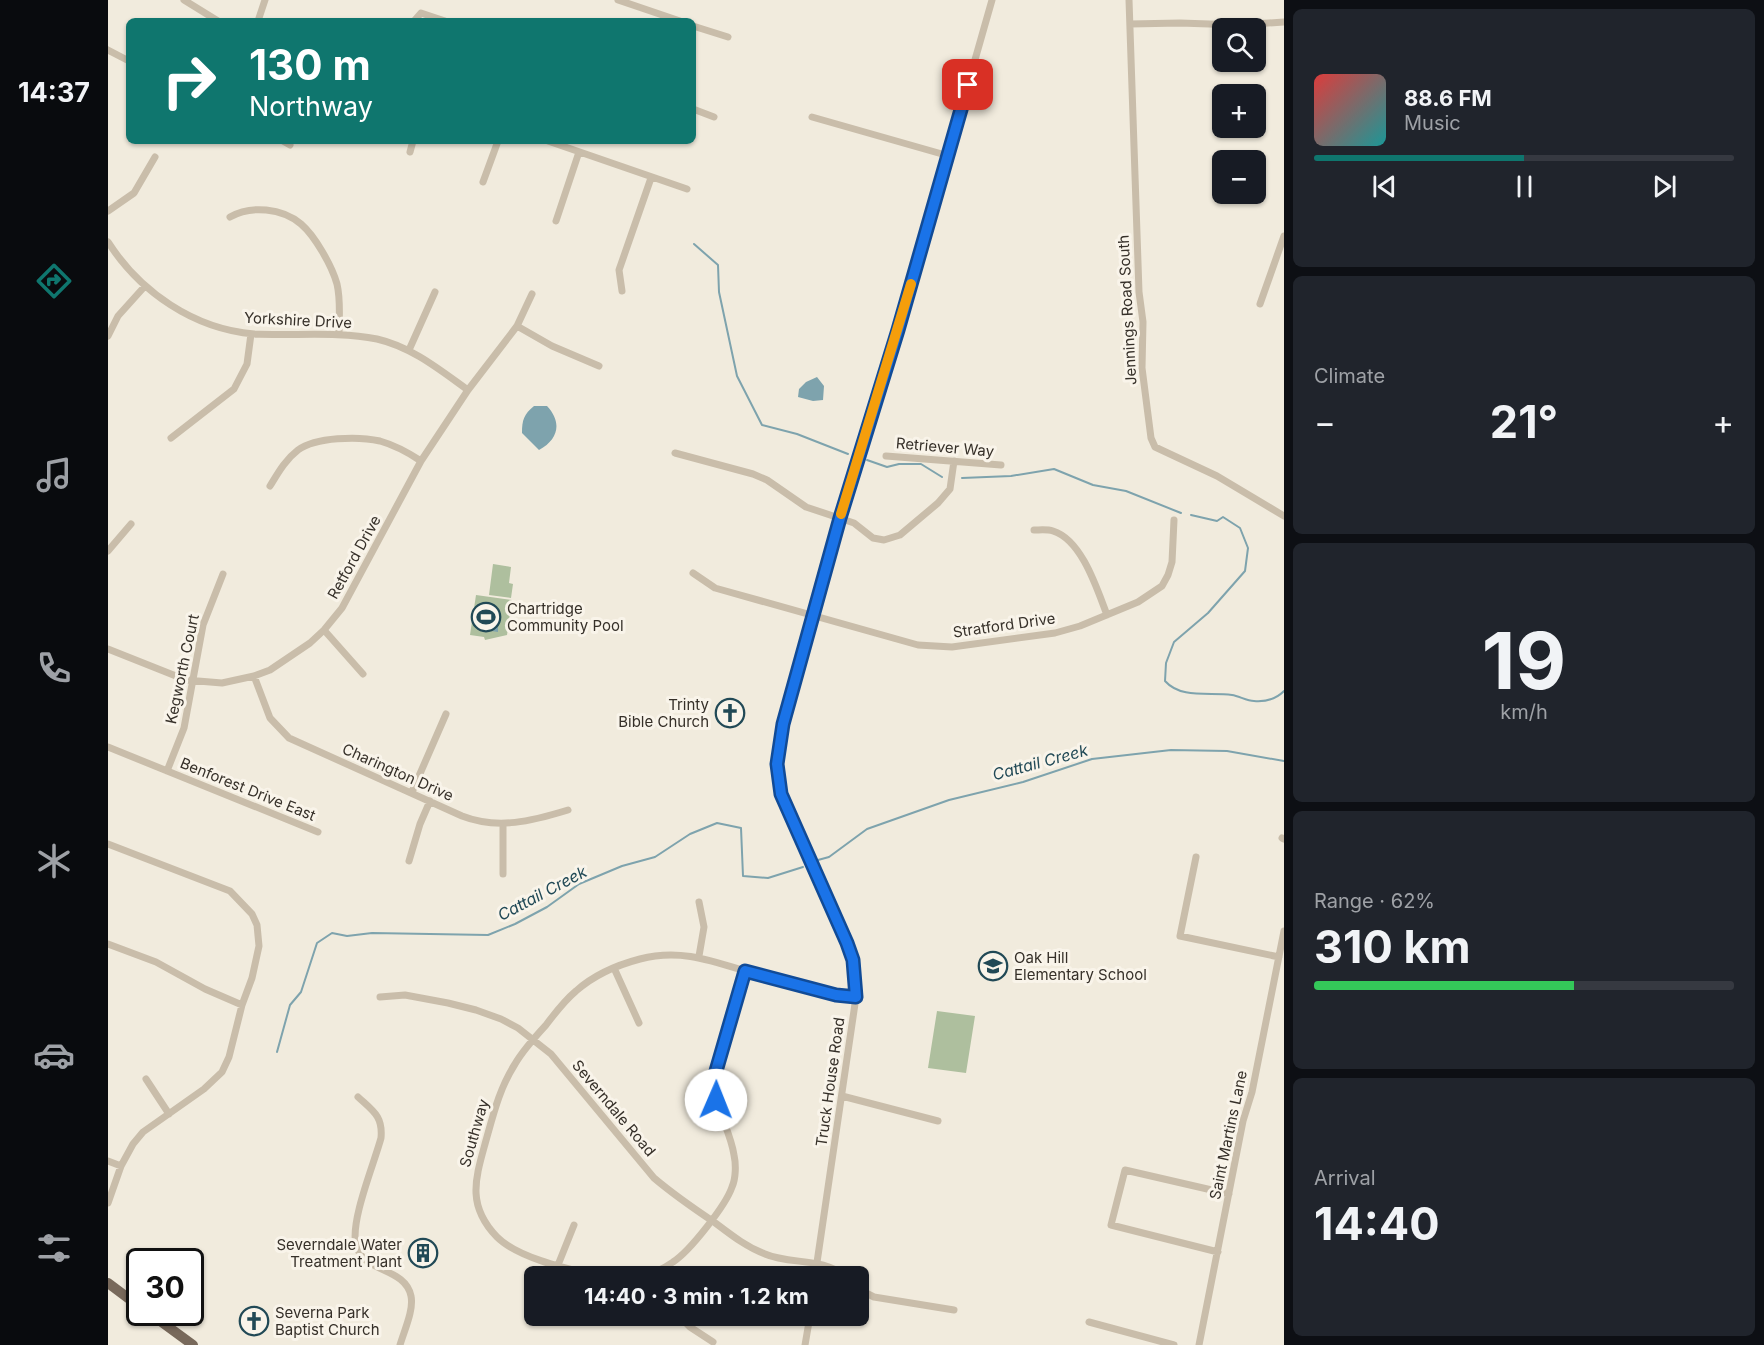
<!DOCTYPE html>
<meta charset="utf-8">
<style>
:root{--surface:#171b24;--page:#20242c;--text:#f1f3f6;--muted:#9ea1a6;--line:#363941;--accent:#0f766e}
body{margin:0;font-family:Inter,sans-serif;background:var(--page);color:var(--text);height:100vh;display:flex;flex-direction:column;font-size:22px;white-space:nowrap}
*{box-sizing:border-box;margin:0}
p{font-size:20px;color:var(--muted)}
.icon{flex:none;width:33px;height:33px;fill:none;stroke:currentColor;stroke-width:2;stroke-linecap:round;stroke-linejoin:round}
.map{position:relative;flex:1;overflow:hidden}
.side{display:flex;flex-direction:column;gap:9px;padding:9px;background:#0d0f14;width:480px}
.side>*{flex:none}
.top-card{position:absolute;left:18px;top:18px;width:570px;height:126px;border-radius:9px;box-shadow:0 2px 4px #0004;background:#0f766e;color:#fff;overflow:hidden}
.controls{position:absolute;left:1104px;top:18px;display:grid;gap:12px}
.controls a{display:grid;place-items:center;width:54px;height:54px;border-radius:9px;background:var(--surface);box-shadow:0 2px 4px #0004;font-size:30px}
.speed{position:absolute;left:18px;top:1248px;display:flex;gap:12px;font-size:30px;font-weight:700;text-align:center}
.speed>*{display:grid;place-content:center;width:78px;height:78px;border-radius:50%;background:var(--surface);box-shadow:0 2px 4px #0004;line-height:1}
.speed .limit{border:3px solid #111;border-radius:9px;background:#fff;color:#111}
.pin{position:absolute;display:grid;place-items:center;width:51px;height:51px;color:#fff;margin:-26px;border-radius:12px;box-shadow:0 3px 9px #0006}
.me{position:absolute;width:66px;margin:-33px;rotate:1deg;stroke-linejoin:round;filter:drop-shadow(0 0 4px #0008)}
.turn{display:flex;align-items:center;gap:21px;height:126px;padding:0 24px;font-size:27px}
.turn .icon{width:78px;height:78px;stroke-width:2.5}
.turn b{display:block;font-size:42px;line-height:51px}
.big{font-size:45px;font-weight:700;line-height:1.1}
.side .tile{flex:1;display:flex;flex-direction:column;justify-content:center;gap:9px;min-width:0;padding:0 21px;border-radius:9px;background:var(--page)}
.side .dial{align-items:center;gap:0}
.dial b{font-size:78px;line-height:1}
.song{display:flex;align-items:center;gap:18px}
.cover{width:72px;height:72px;border-radius:9px;background:linear-gradient(135deg,hsl(0 70% 55%),hsl(180 70% 35%))}
.played{height:6px;border-radius:3px;background:linear-gradient(90deg,var(--accent) 50%,var(--line) 50%)}
.keys{display:flex;justify-content:space-around;direction:ltr}
.heat{display:flex;justify-content:space-between;align-items:center;font-size:33px;direction:ltr}
.charge{height:9px;border-radius:4px;background:linear-gradient(90deg,#34c759 62%,var(--line) 0)}
.trip{position:absolute;left:416px;top:1266px;width:345px;height:60px;border-radius:9px;background:var(--surface);box-shadow:0 2px 4px #0004;font-weight:700;line-height:60px;text-align:center}
main{display:flex;flex:1;min-height:0}
.dock{display:flex;flex-direction:column;width:108px;justify-content:space-around;align-items:center;background:#090b0e;color:var(--muted)}
.dock .icon{width:42px;height:42px}
.dock .current{color:var(--accent)}
.dock b{font-size:27px;color:var(--text)}
.map>svg:first-child{display:block}
</style>
<main>
<nav class="dock">
<b>14:37</b>
<svg class="icon current" aria-label="directions" viewBox="0 0 24 24"><path d="M12 3l9 9-9 9-9-9zM9 14v-3h6M13 9l2 2-2 2"/></svg>
<svg class="icon" aria-label="music" viewBox="0 0 24 24"><path d="M9 18V5l10-2v13"/><circle cx="6" cy="18" r="3"/><circle cx="16" cy="16" r="3"/></svg>
<svg class="icon" aria-label="phone" viewBox="0 0 24 24"><path d="M5 4h4l2 5-3 2q2 4 5 5l2-3 5 2v4C11 20 4 13 5 4z"/></svg>
<svg class="icon" aria-label="climate" viewBox="0 0 24 24"><path d="M12 3v18M4 7l16 10M4 17L20 7"/></svg>
<svg class="icon" aria-label="car" viewBox="0 0 24 24"><path d="M5 17H2v-5l4-1 3-4h7l3 4 3 1v5h-3M9 17h6M6 11h13"/><circle cx="7" cy="17" r="2"/><circle cx="17" cy="17" r="2"/></svg>
<svg class="icon" aria-label="filters" viewBox="0 0 24 24"><path d="M4 7h16M4 17h16"/><circle cx="9" cy="7" r="2"/><circle cx="15" cy="17" r="2"/></svg>
</nav>
<div class="map">
<svg width="1176" height="1345" viewBox="0 0 1176 1345">
<rect width="100%" height="100%" fill="#f1ebdd"/>
<!-- green -->
<path fill="#aebf9e" d="M385 564 403 567 401 583 405 584 403 598 381 595Z
M368 595 404 600 399 635 377 640 376 637 362 635Z
M829 1011 867 1016 858 1073 820 1068Z"/>
<!-- water -->
<path fill="#7ea3ad" d="M709 377 716 386 715 400 705 401 690 397 691 389 698 382Z
M426 406H439C454 422 451 439 431 450L414 433C414 420 416 414 426 406Z
M374 604 388 606 386 609 383 625 390 627V632L370 629Z"/>
<g fill="none" stroke-linecap="round" stroke-linejoin="round">
<!-- stream -->
<path stroke="#7ea3ad" stroke-width="2" d="M586 244 610 265 611 292 629 376 654 425 689 434 740 454
M759 460 779 467 791 464H813L834 477
M854 478 903 476 946 469 985 485 1018 491 1073 513
M1083 515 1109 521 1115 517 1132 528 1140 548 1137 571 1100 613 1066 642 1058 663 1057 681C1073 699 1101 692 1124 695 1131 696 1139 701 1146 701 1158 702 1168 699 1176 691
M710 860 721 857 759 829 841 800 915 782 984 759 1063 750 1119 751 1176 761
M169 1052 182 1005 193 992 209 943 224 933 239 936 264 933 380 935 407 924 439 907 471 884 514 866 547 857 582 834 609 823 633 828 635 876 660 878 695 867"/>
<!-- minor -->
<path stroke="#c9bdaa" stroke-width="7" d="M76 0 110 21
M510 0 572 21
M1021 0 1031 292 1035 322 1034 368 1043 438 1047 447 1109 476 1176 516
M150 21 157 0
M306 21 313 13 337 21
M1022 24 1072 23 1130 25 1176 22
M585 26 620 37
M0 50 21 61
M585 109 606 117
M704 117 841 156
M175 141 182 145
M440 141 579 189
M302 152 305 141
M375 182 390 141
M0 211 26 193 47 157
M122 217C143 205 174 208 193 224 207 236 224 266 229 284 233 301 231 318 231 335
M448 221 471 152
M0 242C32 292 86 329 146 334 187 336 229 331 269 339 304 347 332 370 360 390
M514 291 511 270 543 178
M1152 304 1176 236
M409 326 444 346 491 366
M0 336 10 316 37 286
M301 350 327 292
M63 438 126 389 139 364 143 334
M567 453 645 474 659 480 698 507 746 523 765 538 776 540 792 535 830 503 842 489 846 461
M778 456 893 465
M162 486C170 473 177 460 190 450 208 437 250 436 272 441 286 445 301 453 313 461
M926 530C932 530 939 529 945 531 974 540 989 589 999 615
M0 551 23 524
M585 573 607 588 810 645 844 647 947 633 972 626 1030 602 1054 586 1060 575 1064 562 1066 520
M216 630 255 674
M0 649 78 680 114 683 146 676 162 670 202 643 216 630 234 608 313 461 360 390 409 326 424 294
M146 676 162 718 181 738 354 816C390 830 424 821 460 810
M0 747 210 832
M59 771 76 728 95 625 115 574
M304 792 338 714
M1174 838 1176 839
M0 844 122 891 144 914 149 925 151 946 144 978 134 1005 121 1057 114 1072 96 1089 35 1132 25 1144 13 1166 0 1203
M1088 857 1072 936 1171 957
M301 861 312 824 322 801
M395 874V825
M0 944 48 962 97 989 134 1005
M591 956 596 927 591 902
M506 968 531 1023
M272 997 297 995 340 1003 368 1010 393 1019 410 1028 443 1054 546 1178C565 1194 585 1208 606 1222 622 1234 638 1247 657 1254 682 1265 716 1257 736 1276
M38 1079 61 1114
M734 1096 830 1121
M250 1097C265 1111 275 1116 273 1138 266 1164 242 1221 248 1245 255 1273 297 1267 303 1296 306 1310 296 1331 292 1345
M0 1161 13 1166
M1110 1252 1003 1225 1017 1170 1121 1194
M450 1265 466 1225
M489 1276C460 1269 410 1258 389 1237 359 1206 367 1180 377 1144 385 1116 391 1089 407 1064 415 1050 427 1037 438 1025 447 1013 456 1001 468 991 486 975 509 965 532 959 569 949 599 959 634 970 654 976 674 981 695 986 713 991 729 996 748 997
M532 1276C544 1274 555 1269 565 1262 582 1251 618 1205 624 1187 628 1178 628 1164 626 1155 621 1123 602 1106 608 1071L637 971
M707 1276 748 997C747 978 745 961 739 943L677 807 673 794 669 764 671 738 732 518 790 330 884 0
M750 1289 766 1297 846 1310
M571 1316 582 1327 605 1342
M981 1322 1066 1345
M697 1345 702 1316
M1091 1345 1135 1121 1144 1092 1176 931"/>
<!-- primary -->
<path stroke="#78695b" stroke-width="10" d="M0 1283 32 1307
M40 1312 85 1345"/>
</g>
<g fill="none" stroke-linecap="round" stroke-linejoin="round">
<!-- route casing -->
<g stroke="#114b97" stroke-width="15">
<path id="route" d="M608 1100 606 1087 608 1071 637 971 728 995 748 997 745 960 739 943 673 794 669 764 675 724 732 518 790 330 860 85"/>
</g>
<!-- route -->
<use href="#route" stroke="#1a73e8" stroke-width="10"/>
<!-- slow -->
<path stroke="#f59e0b" stroke-width="10" d="M733 514 803 284"/>
</g>
<!-- icons -->
<defs>
<g id="stadium-ring" transform="scale(1.5)"><circle r="9.5" fill="#f9f4ea" stroke="#214956" stroke-width="1.5"/><path d="M0-5a6.5 5 0 1 0 0 10a6.5 5 0 1 0 0-10ZM-3.5-1.8h7v3.6h-7Z" fill="#214956"/></g>
<g id="church-ring" transform="scale(1.5)"><circle r="9.5" fill="#f9f4ea" stroke="#214956" stroke-width="1.5"/><path d="M-1.2-6h2.4v3.5h3.3v2.4h-3.3V6h-2.4V-.1h-3.3v-2.4h3.3Z" fill="#214956"/></g>
<g id="school-ring" transform="scale(1.5)"><circle r="9.5" fill="#f9f4ea" stroke="#214956" stroke-width="1.5"/><path d="M0-5L7-2L0 1L-7-2ZM-4 1L0 2.5L4 1V4Q0 6-4 4Z" fill="#214956"/></g>
<g id="building-ring" transform="scale(1.5)"><circle r="9.5" fill="#f9f4ea" stroke="#214956" stroke-width="1.5"/><path d="M-4-6H4V6H1V3H-1V6H-4ZM-2.5-4.3h1.7v1.8h-1.7ZM.8-4.3h1.7v1.8H.8ZM-2.5-1h1.7V.8h-1.7ZM.8-1h1.7V.8H.8Z" fill="#214956"/></g>
</defs>
<g fill-rule="evenodd">
<use href="#stadium-ring" x="378" y="617"/>
<use href="#church-ring" x="622" y="713"/>
<use href="#school-ring" x="885" y="966"/>
<use href="#building-ring" x="315" y="1253"/>
<use href="#church-ring" x="146" y="1321"/>
</g>
<g text-anchor="middle" dominant-baseline="central" stroke-width="6" stroke-linejoin="round" paint-order="stroke">
<!-- street labels -->
<g font-size="15" fill="#363029" stroke="#f9f4ea">
<text transform="translate(1019 310) rotate(-93)">Jennings Road South</text>
<text transform="translate(190 320) rotate(3)">Yorkshire Drive</text>
<text transform="translate(837 447) rotate(5)">Retriever Way</text>
<text transform="translate(246 557) rotate(-61)">Retford Drive</text>
<text transform="translate(896 625) rotate(-8)">Stratford Drive</text>
<text transform="translate(74 669) rotate(-78)">Kegworth Court</text>
<text transform="translate(290 772) rotate(24)">Charington Drive</text>
<text transform="translate(140 789) rotate(22)">Benforest Drive East</text>
<text transform="translate(722 1082) rotate(-82)">Truck House Road</text>
<text transform="translate(506 1108) rotate(50)">Severndale Road</text>
<text transform="translate(366 1133) rotate(-74)">Southway</text>
<text transform="translate(1120 1135) rotate(-78)">Saint Martins Lane</text>
</g>
<!-- poi labels -->
<g font-size="15" fill="#363029" stroke="#f9f4ea" text-anchor="start">
<text x="399" y="608">Chartridge<tspan x="399" dy="17">Community Pool</tspan></text>
<text x="601" y="704" text-anchor="end">Trinty<tspan x="601" dy="17">Bible Church</tspan></text>
<text x="906" y="957">Oak Hill<tspan x="906" dy="17">Elementary School</tspan></text>
<text x="294" y="1244" text-anchor="end">Severndale Water<tspan x="294" dy="17">Treatment Plant</tspan></text>
<text x="167" y="1312">Severna Park<tspan x="167" dy="17">Baptist Church</tspan></text>
</g>
<!-- water labels -->
<g font-size="16" font-style="italic" fill="#214956" stroke="#f9f4ea">
<text transform="translate(932 762) rotate(-15)">Cattail Creek</text>
<text transform="translate(434 893) rotate(-28)">Cattail Creek</text>
</g>
</g>
</svg>
<div class="controls">
<a><svg class="icon" aria-label="search" viewBox="0 0 24 24"><circle cx="10" cy="10" r="6"/><path d="M15 15l6 6"/></svg></a>
<a>+</a>
<a>−</a>
</div>
<div class="speed"><div class="limit">30</div></div>
<div class="pin" style="left:860px;top:85px;background:#d93025"><svg class="icon" aria-label="arrive" viewBox="0 0 24 24"><path d="M6 21V4h12l-3 4 3 4H6"/></svg></div>
<svg class="me" style="left:608px;top:1100px" viewBox="-20 -20 40 40"><circle r="19" fill="#fff"/><path d="M0-13L10 11 0 6-10 11z" fill="#1a73e8"/></svg>
<div class="trip">14:40 · 3 min · 1.2 km</div>
<div class="top-card">
<div class="turn"><svg class="icon" aria-label="right" viewBox="0 0 24 24"><path d="M7 20v-9h11M14 6l5 5-5 5"/></svg><div><b>130 m</b>Northway</div></div>
</div>
</div>
<section class="side">
<div class="tile">
<div class="song"><i class="cover"></i><div><b>88.6 FM</b><p>Music</p></div></div>
<div class="played"></div>
<div class="keys"><svg class="icon" aria-label="previous" viewBox="0 0 24 24"><path d="M18 5L8 12l10 7zM5 5v14"/></svg><svg class="icon" aria-label="pause" viewBox="0 0 24 24"><path d="M8 5v14M16 5v14"/></svg><svg class="icon" aria-label="next" viewBox="0 0 24 24"><path d="M6 5l10 7-10 7zM19 5v14"/></svg></div>
</div>
<div class="tile"><p>Climate</p>
<div class="heat"><a>−</a><b class="big">21°</b><a>+</a></div>
</div>
<div class="tile dial"><b>19</b><p>km/h</p></div>
<div class="tile"><p>Range · 62%</p><b class="big">310 km</b><div class="charge"></div></div>
<div class="tile"><p>Arrival</p><b class="big">14:40</b></div>
</section>
</main>
